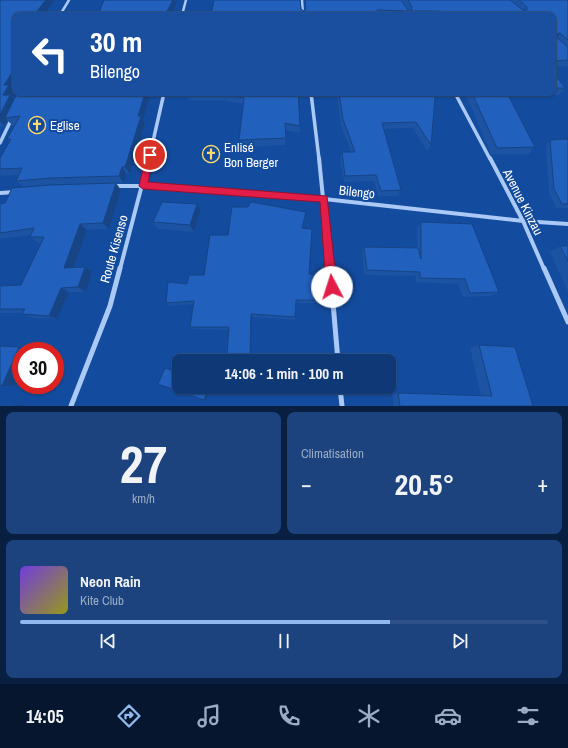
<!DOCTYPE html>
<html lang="fr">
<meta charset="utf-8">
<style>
:root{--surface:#0e3876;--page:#1c437e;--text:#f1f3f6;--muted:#9bacc5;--line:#2e5288;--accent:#90b9f0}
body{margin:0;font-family:"Archivo Narrow",sans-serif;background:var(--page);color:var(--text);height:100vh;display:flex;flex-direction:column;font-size:15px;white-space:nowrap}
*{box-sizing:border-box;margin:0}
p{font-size:13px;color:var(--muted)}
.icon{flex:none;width:22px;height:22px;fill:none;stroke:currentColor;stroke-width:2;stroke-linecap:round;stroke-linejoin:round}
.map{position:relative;height:406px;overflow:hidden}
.drawer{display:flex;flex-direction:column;gap:6px;padding:6px;background:#081f41;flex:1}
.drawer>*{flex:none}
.guide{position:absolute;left:12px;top:12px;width:544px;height:84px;border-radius:8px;box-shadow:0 1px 3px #0004,0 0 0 1px var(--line);background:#1a4fa0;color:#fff;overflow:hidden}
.speed{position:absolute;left:12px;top:342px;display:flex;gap:8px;font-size:20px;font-weight:700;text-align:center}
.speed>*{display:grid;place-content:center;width:52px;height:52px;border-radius:50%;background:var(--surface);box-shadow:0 1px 3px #0004,0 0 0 1px var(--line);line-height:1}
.speed .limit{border:6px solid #d22;background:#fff;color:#111}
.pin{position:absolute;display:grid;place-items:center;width:34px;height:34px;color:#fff;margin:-17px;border:2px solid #fff;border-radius:50%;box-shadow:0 1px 4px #0007}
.me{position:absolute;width:44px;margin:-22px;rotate:355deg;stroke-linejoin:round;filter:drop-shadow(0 0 3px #0008)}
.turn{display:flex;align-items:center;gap:14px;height:84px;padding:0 12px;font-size:18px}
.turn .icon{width:52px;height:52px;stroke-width:2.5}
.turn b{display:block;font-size:28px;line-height:34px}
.big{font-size:30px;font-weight:700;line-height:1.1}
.drawer .card{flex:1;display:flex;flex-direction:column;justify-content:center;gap:6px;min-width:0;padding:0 14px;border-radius:8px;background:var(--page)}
.drawer .dial{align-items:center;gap:0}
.dial b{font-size:52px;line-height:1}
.song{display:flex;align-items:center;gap:12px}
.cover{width:48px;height:48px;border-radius:6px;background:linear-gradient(135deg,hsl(260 70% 55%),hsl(60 70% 35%))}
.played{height:4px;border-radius:2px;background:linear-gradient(90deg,var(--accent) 70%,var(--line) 70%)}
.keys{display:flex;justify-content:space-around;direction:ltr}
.heat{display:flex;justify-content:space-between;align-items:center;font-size:22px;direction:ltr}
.drawer .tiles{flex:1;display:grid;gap:6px;grid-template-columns:1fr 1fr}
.card:last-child{grid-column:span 2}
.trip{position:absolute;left:172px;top:354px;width:224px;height:40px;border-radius:8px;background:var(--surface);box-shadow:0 1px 3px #0004,0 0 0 1px var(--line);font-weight:700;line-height:40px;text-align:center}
.menu{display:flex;height:64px;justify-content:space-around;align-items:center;background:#06162f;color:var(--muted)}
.menu .icon{width:28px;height:28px}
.menu .active{color:var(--accent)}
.menu b{font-size:18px;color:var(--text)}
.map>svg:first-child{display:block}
</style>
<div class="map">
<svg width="568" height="406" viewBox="0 0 568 406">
<rect width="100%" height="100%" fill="#134b9e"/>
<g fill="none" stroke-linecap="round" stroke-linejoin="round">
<!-- minor-far3 -->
<path stroke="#aac9f4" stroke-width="2.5" d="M302 0 303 15
M60 15 69 0
M182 15 186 0"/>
<!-- minor-far2 -->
<path stroke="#aac9f4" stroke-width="3.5" d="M311 93 319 159
M455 93 490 159
M0 143 12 118
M149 159 164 93"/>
<!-- minor-far1 -->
<path stroke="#aac9f4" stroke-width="4" d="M319 158 330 269
M490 158 523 221 544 269
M114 186H143L324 199 523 221 568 224
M0 193 16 192
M120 269 149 158"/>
<!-- minor -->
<path stroke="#aac9f4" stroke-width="5" d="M330 268 338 361
M544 268 568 322
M340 387 342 406
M71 406 110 306 120 268"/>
</g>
<!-- wall -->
<path fill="#1c53a3" d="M0 0H55L44 15H15L12 89 15 92 12 97 14 99 19 93H151L143 120 145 124 130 174H126L124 183 55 185 121 190 109 229 87 230 74 267 92 272 86 292H69L57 319 32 318 22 314 23 313H0V286L21 285 41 243H38L30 237 31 235 0 239V204L5 203 24 187 16 181 19 175 2 176 0 174V158L10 142 7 139 15 125H12L7 120 4 126H0Z
M305 0H568V66L553 67V15H410V13L409 11 408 15H211L301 9 304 11 305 9Z
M553 72 565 88 559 95 529 94 528 93H553Z
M187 93H298L300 126V133L285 130 286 145 240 147 239 140 244 104 222 100H189Z
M329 93H433L431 145 427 151 413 128 384 129 401 190 398 196H378L374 181 344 182 340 159 342 152H351L341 126 337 96 330 95Z
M465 93H507L535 147 529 154H491Z
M568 139V208H556L549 193 546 145 550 140Z
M197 204 200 211 194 232 158 229 153 222Z
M305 217 303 228 309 274 319 300 318 303H296L295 320 252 317 251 358 229 359 227 357 229 330 193 329 190 327 194 304 169 306 166 303 187 284 204 275 228 235Z
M421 222 499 292 491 296 463 297 458 284 415 282 416 276 364 275 362 252 364 247 417 248V228Z
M560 246H568V292L550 252Z
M479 345 533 406H394L392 394 398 393 481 396 470 348Z"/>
<!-- shaded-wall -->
<path fill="#174484" d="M46 0H55L44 15H34Z
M173 0H176L177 2 171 15H165Z
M560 33 555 40 556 34Z
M15 68V84L12 89 15 92 12 97 16 101 5 118 7 120 4 126 0 121V115L4 85Z
M145 93H151L143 120 145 124 130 174 125 167 138 116Z
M122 167 126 174 124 183 119 176Z
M116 183 121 190 109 229 103 223Z
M197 204 200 211 194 232 190 225Z
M80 224 87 230 72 272 64 268Z
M85 267 92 272 86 292 78 287Z
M61 288 69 292 57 319 49 316Z
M251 314 252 317 251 358 250 356Z
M19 347 29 349 28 351H21V369L14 386H2Z
M209 387H211L206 400H204Z
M13 405H25L26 406H15Z"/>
<!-- building -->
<path fill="#2161bd" stroke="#174484" d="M0 0H46L34 15H15V68L4 85H9L3 95H10L0 115Z
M104 0H173L165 15H98Z
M214 0H300L301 9 304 11 306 9 305 0H401L409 11 377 10 380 15H211Z
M408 0H510L523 10H527V7L519 0H568V40L560 33 556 34V37L568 47V60L553 61V15H443L439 11H411L412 7Z
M553 72 565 88H553Z
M17 93H145L138 116H141L125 167H122L119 176 51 178 16 181 22 168 0 169V158L11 139H7L20 116 5 118Z
M220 93H298L300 126 285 123 286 138 239 140 244 98Z
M339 93H433L435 97 431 145 416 122 382 123 401 190 381 191 376 175 345 176 342 152H355L343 119Z
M472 93H507L535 147 497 148Z
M568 139V204H562L554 189 550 140Z
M116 183 103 223 80 224 64 268 85 267 78 287 61 288 49 316 22 314 25 309H0V286L21 285 44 237H30L34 228 0 233V204L5 203 12 188 51 185Z
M162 202 197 204 190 225 153 222Z
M251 202 306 212 302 228 312 229 309 274 317 275 319 300H296L295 317 251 314 250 356 227 357 229 327H190L194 301 166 303 168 282 187 284 189 275H204L210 235H228L232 207H248Z
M421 222 472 224 499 292 470 293 465 279 420 278V272L367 270 364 247 418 248 421 259Z
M560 246H568V261Z
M479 345 515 347 533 406H400L398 393 492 396Z
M0 346 19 347 2 386 0 385Z
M165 368 179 373V387H209L204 400 158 384Z"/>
<!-- route -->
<path fill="#e11d48" stroke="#92132f" d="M150 152 154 155 148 182 327 196 337 287 336 291 332 293 328 291 326 287 320 202 143 189 139 186 146 155Z"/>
<!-- icons -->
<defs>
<g id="church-ring" transform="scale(0.9)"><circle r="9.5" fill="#134b9e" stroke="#ffda6d" stroke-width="1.5"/><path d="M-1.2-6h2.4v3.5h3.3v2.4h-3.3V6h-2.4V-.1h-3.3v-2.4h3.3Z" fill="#ffda6d"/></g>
</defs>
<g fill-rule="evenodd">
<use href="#church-ring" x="37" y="125"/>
<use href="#church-ring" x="211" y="154"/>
</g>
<g text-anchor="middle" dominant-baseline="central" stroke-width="4" stroke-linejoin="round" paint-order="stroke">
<!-- poi labels -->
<g font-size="13" fill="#fff" stroke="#134b9e" text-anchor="start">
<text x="50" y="125">Eglise</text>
<text x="224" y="147">Enlisé<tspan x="224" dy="15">Bon Berger</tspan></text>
</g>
<!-- street labels -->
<g font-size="13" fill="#fff" stroke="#134b9e">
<text transform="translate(357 192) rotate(6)">Bilengo</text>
<text transform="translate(523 202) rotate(63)">Avenue Kinzau</text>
<text transform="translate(114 249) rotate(-74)">Route Kisenso</text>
</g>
</g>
</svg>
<div class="speed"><div class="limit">30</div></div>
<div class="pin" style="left:150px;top:155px;background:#d93025"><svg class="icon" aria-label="arrive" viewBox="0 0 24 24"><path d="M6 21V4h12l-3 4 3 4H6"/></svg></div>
<svg class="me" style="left:332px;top:287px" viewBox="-20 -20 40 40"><circle r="19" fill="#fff"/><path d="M0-13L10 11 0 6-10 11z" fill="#e11d48"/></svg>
<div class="trip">14:06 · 1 min · 100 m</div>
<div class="guide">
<div class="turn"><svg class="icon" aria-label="left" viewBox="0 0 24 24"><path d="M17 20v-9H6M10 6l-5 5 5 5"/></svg><div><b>30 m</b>Bilengo</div></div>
</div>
</div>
<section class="drawer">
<div class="tiles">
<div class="card dial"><b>27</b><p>km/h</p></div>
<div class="card"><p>Climatisation</p>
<div class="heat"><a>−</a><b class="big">20.5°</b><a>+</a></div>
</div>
<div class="card">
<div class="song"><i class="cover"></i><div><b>Neon Rain</b><p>Kite Club</p></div></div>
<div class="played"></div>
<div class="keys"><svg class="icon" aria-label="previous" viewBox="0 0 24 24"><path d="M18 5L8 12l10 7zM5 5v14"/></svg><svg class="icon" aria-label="pause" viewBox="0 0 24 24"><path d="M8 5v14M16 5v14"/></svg><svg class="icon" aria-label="next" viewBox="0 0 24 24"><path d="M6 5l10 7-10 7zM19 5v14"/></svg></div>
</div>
</div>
</section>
<nav class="menu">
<b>14:05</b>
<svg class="icon active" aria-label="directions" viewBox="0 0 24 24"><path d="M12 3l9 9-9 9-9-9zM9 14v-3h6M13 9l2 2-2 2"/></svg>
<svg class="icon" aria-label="music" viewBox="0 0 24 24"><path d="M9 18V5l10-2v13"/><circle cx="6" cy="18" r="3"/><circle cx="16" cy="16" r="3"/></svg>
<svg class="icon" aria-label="phone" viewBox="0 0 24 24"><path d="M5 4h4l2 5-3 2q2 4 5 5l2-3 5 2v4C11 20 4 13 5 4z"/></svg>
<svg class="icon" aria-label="climate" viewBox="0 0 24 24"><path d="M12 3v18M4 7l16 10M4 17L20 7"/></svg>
<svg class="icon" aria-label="car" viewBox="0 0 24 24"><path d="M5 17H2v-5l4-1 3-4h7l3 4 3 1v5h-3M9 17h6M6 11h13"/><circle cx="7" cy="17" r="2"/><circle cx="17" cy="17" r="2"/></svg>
<svg class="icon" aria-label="filters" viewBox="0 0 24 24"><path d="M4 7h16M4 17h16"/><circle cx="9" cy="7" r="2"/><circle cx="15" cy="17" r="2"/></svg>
</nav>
